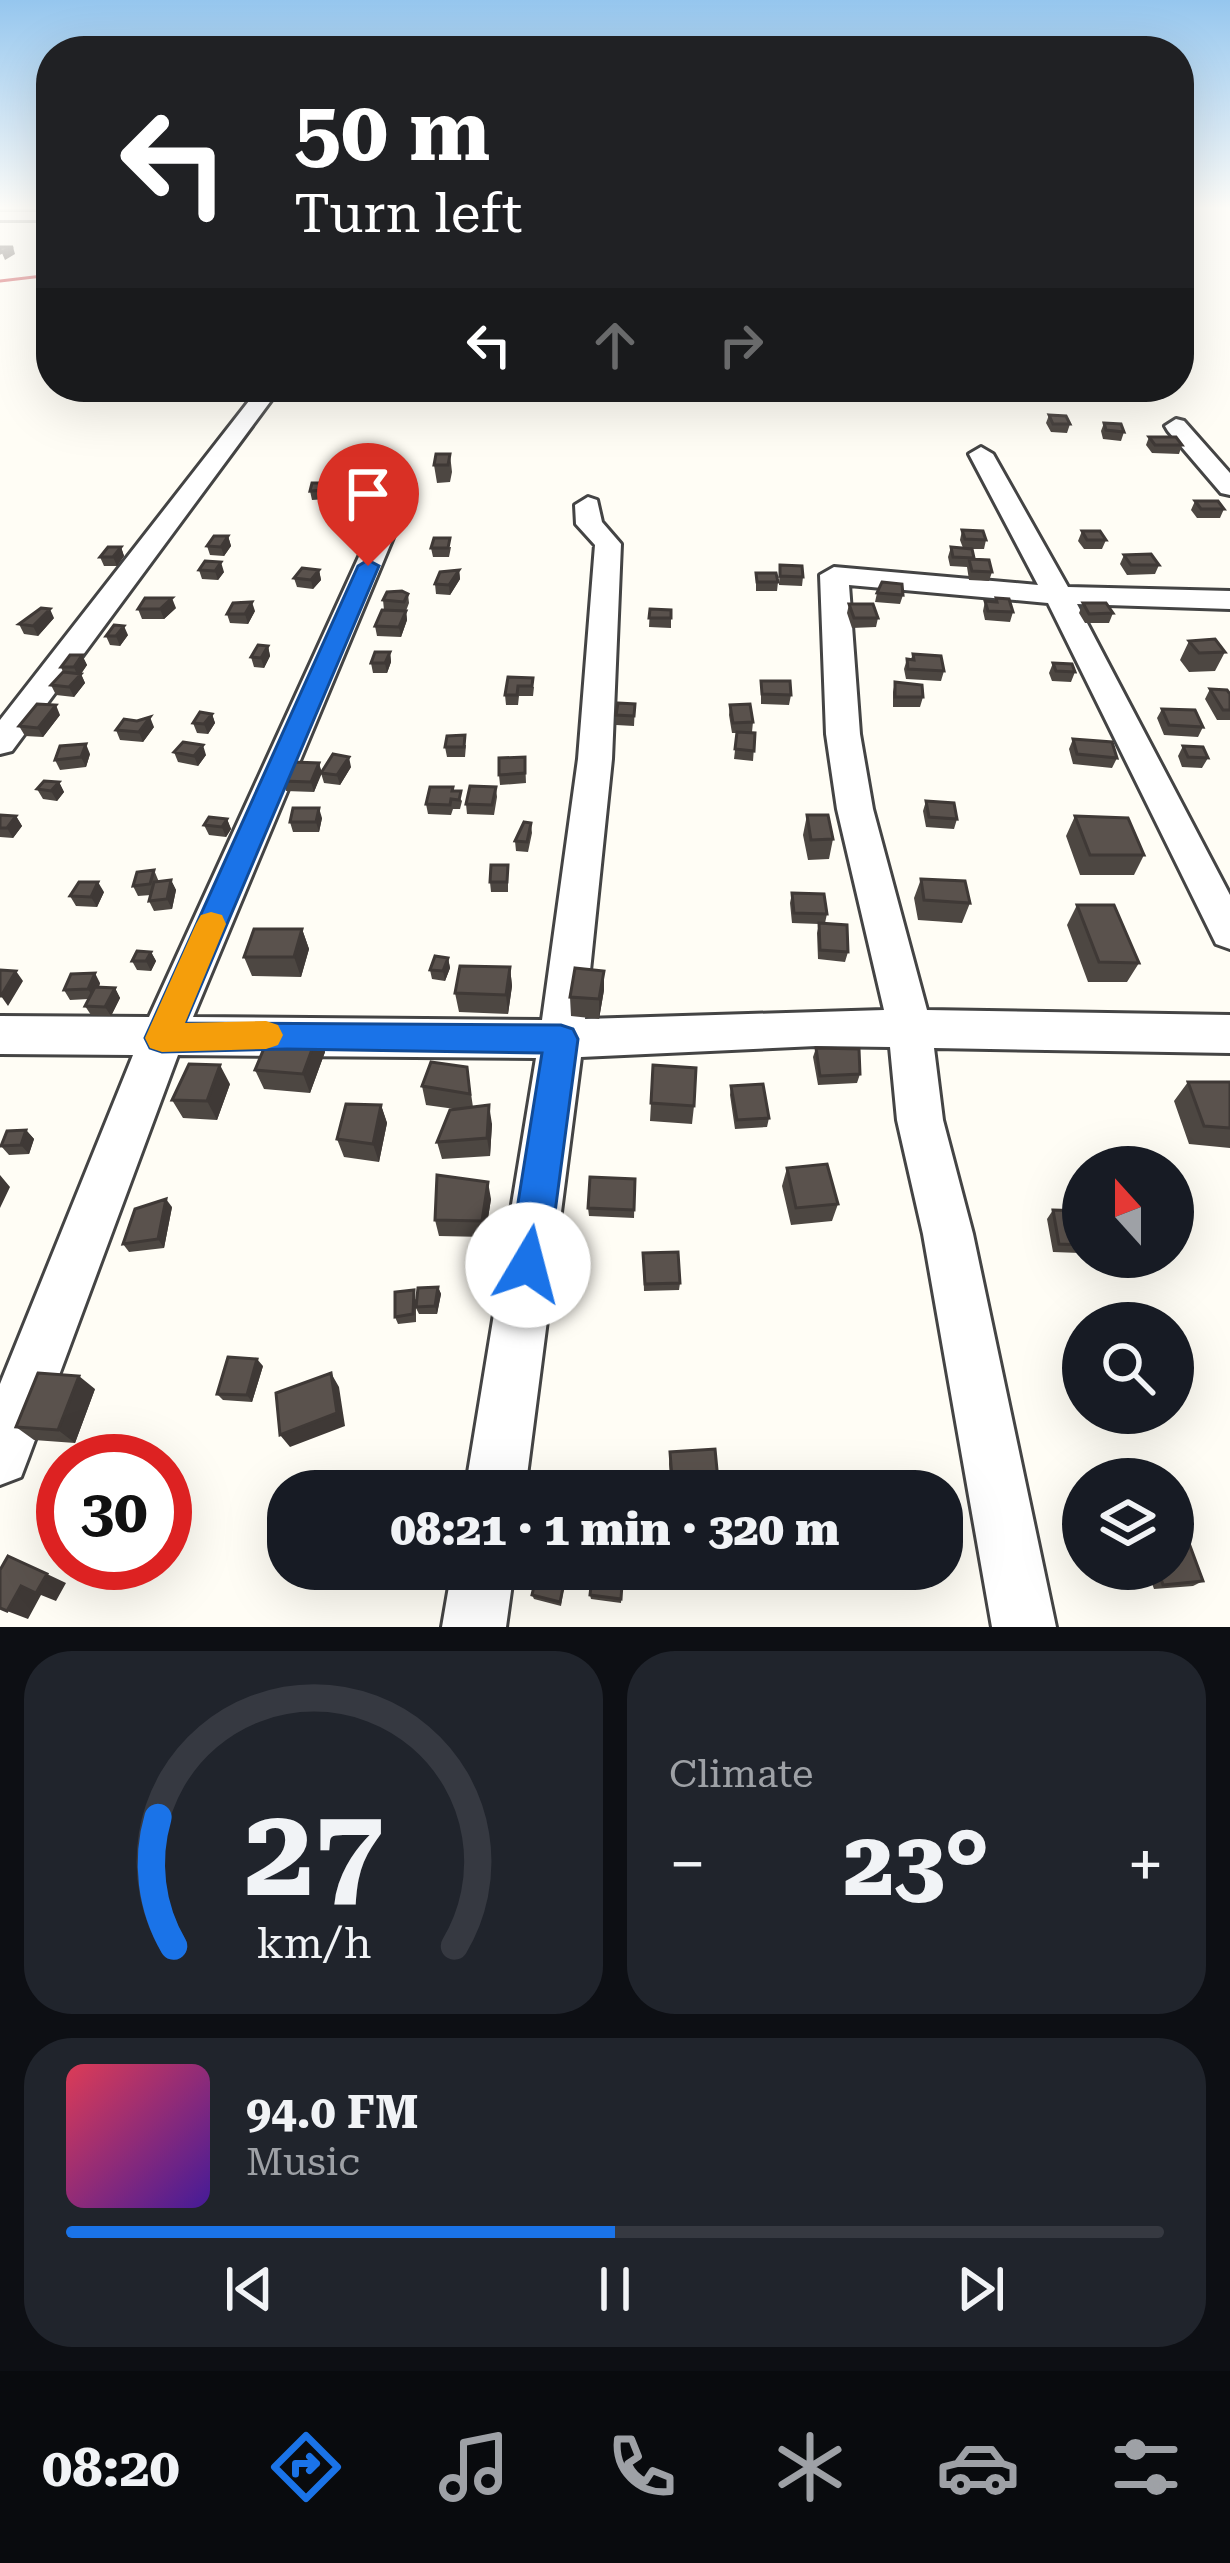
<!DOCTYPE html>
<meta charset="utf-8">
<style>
:root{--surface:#171b24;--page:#20242c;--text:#f1f3f6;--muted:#9ea1a6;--line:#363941;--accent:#1a73e8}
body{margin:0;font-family:"Roboto Serif",serif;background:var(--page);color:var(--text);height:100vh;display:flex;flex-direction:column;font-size:45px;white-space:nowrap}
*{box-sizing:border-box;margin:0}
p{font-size:39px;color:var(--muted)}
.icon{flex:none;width:66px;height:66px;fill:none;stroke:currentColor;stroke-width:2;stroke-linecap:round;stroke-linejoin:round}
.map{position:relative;height:1627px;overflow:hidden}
.side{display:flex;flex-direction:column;gap:24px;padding:24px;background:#0d0f14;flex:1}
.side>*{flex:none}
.hud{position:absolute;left:36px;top:36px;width:1158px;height:366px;border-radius:48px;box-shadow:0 12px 48px #0002;background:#202124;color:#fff;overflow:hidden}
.needle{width:78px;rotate:339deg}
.controls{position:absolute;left:1062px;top:1146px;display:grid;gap:24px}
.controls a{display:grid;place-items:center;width:132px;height:132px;border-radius:50%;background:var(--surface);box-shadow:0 12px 48px #0002;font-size:60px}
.speed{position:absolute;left:36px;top:1434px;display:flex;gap:24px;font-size:60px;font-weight:700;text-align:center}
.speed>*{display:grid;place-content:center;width:156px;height:156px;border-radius:50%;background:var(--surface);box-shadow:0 12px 48px #0002;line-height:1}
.speed .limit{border:18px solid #d22;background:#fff;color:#111}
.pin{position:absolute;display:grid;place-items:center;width:102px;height:102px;color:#fff;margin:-123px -51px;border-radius:50% 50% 50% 0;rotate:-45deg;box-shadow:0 0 12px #0007}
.pin .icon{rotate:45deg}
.me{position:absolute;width:132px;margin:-66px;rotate:8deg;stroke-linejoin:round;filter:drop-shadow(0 0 9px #0008)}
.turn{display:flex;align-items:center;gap:42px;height:252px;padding:0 60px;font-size:54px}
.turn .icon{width:156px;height:156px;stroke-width:2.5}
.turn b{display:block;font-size:84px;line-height:102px}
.lanes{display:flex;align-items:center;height:114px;padding:0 60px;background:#0003;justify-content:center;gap:60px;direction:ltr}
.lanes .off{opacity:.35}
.big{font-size:90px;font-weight:800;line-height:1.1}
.side .card{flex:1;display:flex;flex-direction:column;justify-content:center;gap:18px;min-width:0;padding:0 42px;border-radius:48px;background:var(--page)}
.side .dial{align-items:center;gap:0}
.dial svg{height:312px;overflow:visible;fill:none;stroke:var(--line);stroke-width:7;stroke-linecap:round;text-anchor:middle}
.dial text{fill:var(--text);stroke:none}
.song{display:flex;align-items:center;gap:36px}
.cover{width:144px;height:144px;border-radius:18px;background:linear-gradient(135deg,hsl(350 70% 55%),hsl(260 70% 35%))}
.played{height:12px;border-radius:6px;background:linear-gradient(90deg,var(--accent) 50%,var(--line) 50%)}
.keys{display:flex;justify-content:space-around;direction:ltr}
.heat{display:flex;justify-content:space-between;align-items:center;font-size:66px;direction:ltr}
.side .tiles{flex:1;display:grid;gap:24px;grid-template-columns:1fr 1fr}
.card:last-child{grid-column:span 2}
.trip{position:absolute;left:267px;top:1470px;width:696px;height:120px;border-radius:48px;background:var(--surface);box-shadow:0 12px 48px #0002;font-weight:800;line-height:120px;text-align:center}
.menu{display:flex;height:192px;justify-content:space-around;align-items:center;background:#090b0e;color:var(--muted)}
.menu .icon{width:84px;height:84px}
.menu .active{color:var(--accent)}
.menu b{font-size:54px;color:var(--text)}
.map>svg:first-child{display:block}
</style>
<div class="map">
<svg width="1230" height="1627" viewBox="0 0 1230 1627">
<rect width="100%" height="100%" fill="#fffdf5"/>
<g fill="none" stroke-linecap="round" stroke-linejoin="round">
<!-- minor casing -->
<g stroke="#444" stroke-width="6">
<path id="minor" d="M0 212H51V220H0Z
M260 387H281L12 751 0 754V720Z
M1176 419 1184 421 1230 473V495L1221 493 1168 431 1165 426Z
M981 447 993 454 1068 587 1230 591V609L1077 604 1230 895V949L1216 944 1048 603 849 585 860 734 873 809 927 1010 1230 1015V1053L934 1048 943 1120 973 1234 1056 1627H992L923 1234 897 1120 890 1047 816 1046 581 1057 525 1491H465L536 1058 178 1055 29 1456 21 1477 0 1485V1384L133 1055 0 1054V1016L149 1017 394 480H412L415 485 193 1017 542 1020 578 759 595 545 576 524 575 505 588 497 597 500 602 522 621 544 612 759 585 1019 884 1010 837 809 826 734 820 575 834 567 1038 585 969 454Z
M452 1569H514L506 1627H442Z"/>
</g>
<!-- minor -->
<use href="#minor" fill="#fff" fill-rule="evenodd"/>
<!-- rail -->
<path stroke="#c4262e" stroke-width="3" d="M0 281 51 275"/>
</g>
<!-- wall -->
<path fill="#4d4742" d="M1049 415 1070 424 1067 433 1051 432 1046 423Z
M1104 423 1124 432 1121 441 1103 439 1101 431Z
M1149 437 1182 445 1179 454 1152 453 1146 445Z
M390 454 391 462 389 469H372L370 460Z
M450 454 452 472 450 482 437 483 434 465Z
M327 483 328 492 327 499 312 500 310 491Z
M1195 501 1224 509 1220 518H1197L1191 510Z
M962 530 986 540 984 549H970L974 559 992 572 989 581 969 580 967 567 950 566 948 557 951 547 963 548 960 540Z
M1082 531 1106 540 1102 549H1084L1078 541Z
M228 536 231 546 224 556 210 555 207 546Z
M121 547 124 556 117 566H104L100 557Z
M451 547 449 557H433L431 548Z
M1124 555 1159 565 1155 574 1127 575 1120 564Z
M780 565 803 577 802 586 779 585Z
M199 570 224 572 218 580 202 579Z
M319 570 321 580 313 589 297 587 294 578Z
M459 570 460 579 450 595 436 594 435 584Z
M756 573 778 582 777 591H756Z
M877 593 903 595 900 604 875 602Z
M408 594 409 603 406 611 407 620 401 637 377 636 375 626 384 610 383 600Z
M996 598 1013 612 1010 622 985 620 983 611 985 601 995 602Z
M1083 603 1113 613 1109 623H1085L1079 613Z
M849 604 878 618 876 627 852 628 847 613Z
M176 608 164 619H142L138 609Z
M650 609 671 610V628L649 627Z
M255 611 248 624 230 623 227 614Z
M54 618 38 636 24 634 19 624Z
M128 635 120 646 110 645 106 636Z
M1189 641 1225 652 1215 671 1189 672 1180 660Z
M268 646 270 656 264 668 254 667 251 657Z
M390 652 391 662 387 673H373L371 663Z
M913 654 944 671 941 681 906 679 904 669 907 659H911Z
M82 655 87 665 81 674 85 683 74 697 56 695 51 685 63 672 61 667Z
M1053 663 1075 672 1071 682 1052 681 1049 673Z
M508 677 534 687 533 696H519L518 705H506L505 695Z
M761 681 791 695 789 705 761 704Z
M895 682 923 697 920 707H893V692Z
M1210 689 1230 710V720H1217L1205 699Z
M635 704 634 726 616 725V715Z
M730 705 753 722 752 732 755 733 753 761 734 759 737 733H732L729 715Z
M1162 709 1203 727 1198 737 1164 735 1157 718Z
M212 714 215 723 208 734 197 733 193 723Z
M60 715 43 737 25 736 19 726Z
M154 727 143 742 120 740 116 730Z
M1073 739 1117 758 1112 768 1073 764 1069 749Z
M466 745 465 757H447L445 747Z
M1183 746 1208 758 1202 768 1182 767 1178 756Z
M174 752 206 755 198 766 178 762Z
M90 754 86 767 60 770 55 760Z
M525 757 526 783 500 785 499 775Z
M319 763 321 772 351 767 340 785 324 783 321 773 314 792 286 791 283 781Z
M59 782 64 792 57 801 43 799 37 789Z
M453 787 454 791 462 801 460 809H453L451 815 428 814 426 804Z
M496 787 497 797 494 815 467 814 466 804Z
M926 801 957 819 954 829 926 827 923 811Z
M0 815 16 816 22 826 13 838 0 837Z
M807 815 833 839 829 859 808 860 803 835Z
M1075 816 1144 855 1134 875H1080L1066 836Z
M322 818 319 832H293L290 822Z
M227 819 231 829 226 837 209 835 204 825Z
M531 823 532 833 528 852 516 851 515 841Z
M508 865V892H491L490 882Z
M154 870 159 882 171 880 176 890 172 909 154 911 149 901 151 895 138 896 133 886Z
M921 879 970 903 962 923 918 920 914 898Z
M104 892 97 907 76 906 70 896Z
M792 893 827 914 825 923 848 952 845 962 818 959 817 933 819 924 792 923 790 903Z
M1077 905 1139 963 1127 982H1088L1067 925Z
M302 929 309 949 301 977 252 976 244 957Z
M151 952 156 961 151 971 137 970 132 961Z
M448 958 450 968 445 981 432 979 430 970Z
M510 967 512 986 508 1014 459 1012 455 993Z
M100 983 99 987 115 988 120 998 111 1016 91 1015 85 1006 89 999 70 1000 64 990Z
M604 990 599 1019 571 1016 570 997Z
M318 1033 325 1052 310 1093 264 1089 255 1070Z
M816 1048 860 1074 857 1083 818 1085 813 1057Z
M653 1065 694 1106 692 1124 650 1121Z
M467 1067 473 1107 492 1124 490 1156 442 1159 437 1142 455 1109 426 1105 422 1086Z
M1188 1082H1230V1148L1189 1144 1174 1101Z
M230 1084 217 1120 183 1118 172 1100Z
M731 1086 769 1118 767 1127 735 1129 730 1095Z
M381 1105 387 1123 379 1162 344 1157 337 1139Z
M26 1130 34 1139 29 1154 9 1155 1 1146Z
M787 1168 838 1204 832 1221 791 1225 782 1186Z
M635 1179 634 1218 589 1216 588 1208Z
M491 1199 485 1237 439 1236 435 1220Z
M172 1207 164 1248 129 1252 123 1244Z
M1053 1210 1083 1211V1250L1080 1253 1053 1252 1047 1219Z
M643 1253 680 1283 679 1290 644 1291Z
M438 1287 441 1294 437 1314H419L416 1308V1322L398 1324 395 1317 417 1298Z
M263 1366 252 1402 223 1400 217 1394Z
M95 1389 75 1443 34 1440 16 1427Z
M670 1452 719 1491H671L669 1464Z
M623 1569 621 1603 591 1599 590 1595Z
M1147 1569H1173L1203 1581 1193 1586 1154 1589Z
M566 1574 561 1606 534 1599 532 1595Z"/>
<!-- shaded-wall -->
<path fill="#3f3936" d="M13 247 15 254 5 260 2 253Z
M228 536 231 546 224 556 221 547Z
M121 547 124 556 117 566 113 557Z
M221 562 224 572 218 580 215 571Z
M319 570 321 580 313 589 311 580Z
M459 570 460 579 450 595 449 585Z
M172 598 176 608 164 619 160 609Z
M252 602 255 611 248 624 245 614Z
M50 609 54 618 38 636 33 626Z
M406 611 407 620 401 637 399 627Z
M124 626 128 635 120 646 116 636Z
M268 646 270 656 264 668 261 658Z
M390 652 391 662 387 673 385 663Z
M82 655 87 665 80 675 81 674 85 683 74 697 69 687 78 677 74 667Z
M56 705 60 715 43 737 38 728Z
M212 714 215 723 208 734 204 724Z
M150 717 154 727 143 742 139 732Z
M86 744 90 754 86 767 81 757Z
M203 745 206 755 198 766 194 756Z
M349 757 351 767 340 785 337 775Z
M319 763 322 773 314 792 311 782Z
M59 782 64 792 57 801 51 791Z
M319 808 322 818 319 832 316 822Z
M16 816 22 826 13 838 7 828Z
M227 819 231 829 226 837 222 827Z
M171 880 176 890 172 909 167 899Z
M98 882 104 892 97 907 91 897Z
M302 929 309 949 301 977 294 957Z
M151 952 156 961 151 971 146 961Z
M448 958 450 968 445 981 443 971Z
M510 967 512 986 508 1014 506 995Z
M16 971 23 981 8 1006 1 996Z
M604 971V990L599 1019V999Z
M95 973 100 983 94 999 88 989Z
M115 988 120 998 111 1016 105 1007Z
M318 1033 325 1052 310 1093 303 1074Z
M220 1065 230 1084 217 1120 207 1101Z
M381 1105 387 1123 379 1162 373 1144Z
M489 1105 492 1124 490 1156 487 1138Z
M26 1130 34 1139 29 1154 21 1145Z
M0 1175 10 1187 0 1208Z
M488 1182 491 1199 485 1237 482 1221Z
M166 1199 172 1207 164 1248 158 1239Z
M438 1287 441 1294 437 1314 435 1306Z
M257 1359 263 1366 252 1402 247 1395Z
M331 1373 339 1387 345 1426 290 1447 280 1435Z
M79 1376 95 1389 75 1443 58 1430Z
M47 1574 66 1583 56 1601 41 1595 28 1619 7 1611 21 1586Z"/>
<!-- building -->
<path fill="#5a524d" stroke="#3f3936" stroke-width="3" d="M0 247H13L0 253Z
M1049 415 1066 416 1070 424H1053Z
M1104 423 1121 424 1124 432 1106 430Z
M1149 437H1176L1182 445H1155Z
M373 454H390L387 460H370Z
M436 454H450L448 465H434Z
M312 483H327L325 490 310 491Z
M1195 501H1218L1224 509H1201Z
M962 530 983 531 986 540 965 539Z
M1082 531H1100L1106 540H1087Z
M214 536H228L221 547 207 546Z
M434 538H450L448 548H431Z
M108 547H121L113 557H100Z
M951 547 972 549 974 558 953 557Z
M1151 554 1159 565H1131L1124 555Z
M969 559 989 560 992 572 972 571Z
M205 561 221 562 215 571 199 570Z
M780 565 802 566 803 577 780 576Z
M302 568 319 570 311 580 294 578Z
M459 570 449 585 435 584 440 572Z
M756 573H776L778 582H757Z
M882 582 902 584 903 595 877 593Z
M402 591 408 594 404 602 383 600 387 592Z
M145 598H172L160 609H138Z
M996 598 1009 599 1013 612 988 611 985 601 997 602Z
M252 602 245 614H227L233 603Z
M1083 603H1106L1113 613 1089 614Z
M849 604H873L878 618H854Z
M41 608 50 609 33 626 19 624Z
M650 609 671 610V618H649Z
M382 610 406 611 399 627 375 626Z
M114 625 124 626 116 636H106Z
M1215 639 1225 652 1199 653 1189 641Z
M258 645 268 646 261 658 251 657Z
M375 652H390L385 663H371Z
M913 654 941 656 944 671 908 669 907 659 914 660Z
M70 655H82L74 667H61Z
M1053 663 1072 664 1075 672 1056 671Z
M63 672 81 674 69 687 51 685Z
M508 677 533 678 532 686H518L517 695H505Z
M761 681H790L791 695 762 694Z
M895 682 922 685 923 697H895Z
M1210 689 1227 690 1230 694V710H1223Z
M618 703 635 704 634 716 616 715Z
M37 704 56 705 38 728 19 726Z
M750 704 753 722 733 723 730 705Z
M1162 709 1195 710 1203 727 1169 725Z
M200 712 212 714 204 724 193 723Z
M150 717 139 732 116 730 124 719 137 721Z
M737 732 755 733 754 751 735 749Z
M465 735 464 747H445L447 736Z
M1073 739 1112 742 1117 758 1077 754Z
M183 742 203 745 194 756 174 752Z
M86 744 81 757 55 760 60 746Z
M1183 746 1203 747 1208 758 1188 757Z
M333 754 349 757 337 775 321 773Z
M525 757V773L499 775V758Z
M292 762 319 763 311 782 283 781Z
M44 781 59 782 51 791 37 789Z
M470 786 496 787 492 805 466 804Z
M430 787H453L452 791H461L459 800 451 799 450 805 426 804Z
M926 801 954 803 957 819 929 817Z
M293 808H319L316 822H290Z
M0 815 16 816 7 828H0Z
M807 815H828L833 839 811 840Z
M1075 816 1128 818 1144 855H1090Z
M209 817 227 819 222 827 204 825Z
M524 822 531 823 527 842 515 841Z
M491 865H508L507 882H490Z
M154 870 150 884 133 886 137 872Z
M921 879 965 881 970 903 924 900Z
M171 880 167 899 149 901 154 882Z
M79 882H98L91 897 70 896Z
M792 893 824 894 827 914 794 913Z
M1077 905H1114L1139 963 1099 962Z
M819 923 847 925 848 952 820 950Z
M254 929H302L294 957H244Z
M137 951 151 952 146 961H132Z
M435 956 448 958 443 971 430 970Z
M460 966 510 967 506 995 455 993Z
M575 968 604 971 599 999 570 997Z
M0 970 16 971 1 996H0Z
M95 973 88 989 64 990 71 974Z
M95 987 115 988 105 1007 85 1006Z
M272 1029 318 1033 303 1074 255 1070Z
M816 1048 859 1049 860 1074 820 1076Z
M431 1062 467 1067 470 1094 422 1086Z
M189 1064 220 1065 207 1101 172 1100Z
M653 1065 696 1068 694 1106 651 1103Z
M1188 1082H1230V1128L1204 1126Z
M763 1084 769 1118 737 1120 731 1086Z
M346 1104 381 1105 373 1144 337 1139Z
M489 1105 487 1138 437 1142 450 1110Z
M26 1130 21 1145 1 1146 7 1131Z
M827 1164 838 1204 796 1208 787 1168Z
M437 1175 488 1182 482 1221 435 1220Z
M590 1177 635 1179 634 1210 588 1208Z
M166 1199 158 1239 123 1244 135 1209Z
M1053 1210 1083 1211V1245L1059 1244Z
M678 1252 680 1283 645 1284 643 1253Z
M438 1287 435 1306 416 1307 418 1288Z
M414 1290 413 1314 395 1317V1292Z
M228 1357 257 1359 247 1395 217 1394Z
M38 1373 79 1376 58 1430 16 1427Z
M331 1373 337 1413 280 1435 276 1393Z
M715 1449 719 1491H673L670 1452Z
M942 1495H943L954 1554H942Z
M1173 1527H1183L1203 1581 1163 1585 1158 1569H1173Z
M8 1556 47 1574 36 1593 21 1586 7 1611 0 1608V1570Z
M538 1569H548L566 1574 560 1602 532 1595Z
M593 1569H623L621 1599 590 1595Z"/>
<!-- sky -->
<linearGradient id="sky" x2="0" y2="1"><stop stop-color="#95c6ee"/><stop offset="0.48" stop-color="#fffefa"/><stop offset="1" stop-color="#fffefa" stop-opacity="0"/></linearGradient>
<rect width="1230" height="434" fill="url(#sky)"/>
<!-- route -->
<path fill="#1a73e8" stroke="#114b97" stroke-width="3" d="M368 560 379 566 185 1023 561 1025 573 1029 578 1039 548 1265 542 1279 528 1285 514 1279 508 1265 542 1053 287 1049 162 1052 150 1048 145 1038 358 566Z"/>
<!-- slow -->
<path fill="#f59e0b" d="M211 912 222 915 226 924 185 1023 266 1021 278 1025 283 1035 278 1045 266 1049 162 1052 150 1048 145 1038 196 924 201 915Z"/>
</svg>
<div class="controls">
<a><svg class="needle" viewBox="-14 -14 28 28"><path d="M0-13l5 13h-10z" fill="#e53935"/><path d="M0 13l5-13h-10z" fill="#9ea1a6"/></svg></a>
<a><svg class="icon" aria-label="search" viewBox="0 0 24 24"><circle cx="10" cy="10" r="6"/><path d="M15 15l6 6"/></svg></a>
<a><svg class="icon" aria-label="layers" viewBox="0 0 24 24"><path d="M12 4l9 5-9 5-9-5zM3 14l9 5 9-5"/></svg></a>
</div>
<div class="speed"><div class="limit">30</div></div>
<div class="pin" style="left:368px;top:566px;background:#d93025"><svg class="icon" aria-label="arrive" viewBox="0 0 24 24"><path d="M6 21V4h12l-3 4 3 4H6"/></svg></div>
<svg class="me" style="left:528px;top:1265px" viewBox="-20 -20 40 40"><circle r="19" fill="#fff"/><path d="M0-13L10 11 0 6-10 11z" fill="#1a73e8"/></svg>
<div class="trip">08:21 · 1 min · 320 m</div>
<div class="hud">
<div class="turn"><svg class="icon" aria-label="left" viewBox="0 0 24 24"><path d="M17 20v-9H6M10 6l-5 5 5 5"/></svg><div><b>50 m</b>Turn left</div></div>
<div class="lanes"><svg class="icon" aria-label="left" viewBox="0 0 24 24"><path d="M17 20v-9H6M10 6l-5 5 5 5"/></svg><svg class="icon off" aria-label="ahead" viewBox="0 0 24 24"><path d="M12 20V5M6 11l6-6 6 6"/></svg><svg class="icon off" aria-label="right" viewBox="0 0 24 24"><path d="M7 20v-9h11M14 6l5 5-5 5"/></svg></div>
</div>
</div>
<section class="side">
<div class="tiles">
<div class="card dial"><svg viewBox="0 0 100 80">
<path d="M14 69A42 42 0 1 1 86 69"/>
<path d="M14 69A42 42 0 0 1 10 36" stroke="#1a73e8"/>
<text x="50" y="56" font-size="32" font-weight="700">27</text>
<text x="50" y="72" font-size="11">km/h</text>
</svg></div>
<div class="card"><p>Climate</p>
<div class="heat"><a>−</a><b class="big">23°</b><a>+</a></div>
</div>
<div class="card">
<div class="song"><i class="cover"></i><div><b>94.0 FM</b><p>Music</p></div></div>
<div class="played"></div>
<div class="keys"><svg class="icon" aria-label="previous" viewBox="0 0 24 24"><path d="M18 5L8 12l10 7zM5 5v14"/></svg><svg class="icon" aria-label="pause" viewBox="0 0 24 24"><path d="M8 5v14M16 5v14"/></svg><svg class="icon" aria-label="next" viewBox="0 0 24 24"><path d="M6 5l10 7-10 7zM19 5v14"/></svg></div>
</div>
</div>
</section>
<nav class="menu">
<b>08:20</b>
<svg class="icon active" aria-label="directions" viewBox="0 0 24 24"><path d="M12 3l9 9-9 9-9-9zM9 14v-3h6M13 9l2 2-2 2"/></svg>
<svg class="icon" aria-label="music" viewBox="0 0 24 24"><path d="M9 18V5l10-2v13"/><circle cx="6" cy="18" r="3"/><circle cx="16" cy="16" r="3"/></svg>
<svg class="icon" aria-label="phone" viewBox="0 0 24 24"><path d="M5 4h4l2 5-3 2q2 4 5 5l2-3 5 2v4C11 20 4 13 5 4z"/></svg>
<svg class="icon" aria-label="climate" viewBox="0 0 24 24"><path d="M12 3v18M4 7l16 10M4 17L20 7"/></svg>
<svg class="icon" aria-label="car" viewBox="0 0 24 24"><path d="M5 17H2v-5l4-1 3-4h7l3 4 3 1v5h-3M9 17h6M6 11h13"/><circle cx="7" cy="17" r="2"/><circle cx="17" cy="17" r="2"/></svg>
<svg class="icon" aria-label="filters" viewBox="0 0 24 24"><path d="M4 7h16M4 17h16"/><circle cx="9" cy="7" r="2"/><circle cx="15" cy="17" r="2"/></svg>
</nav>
